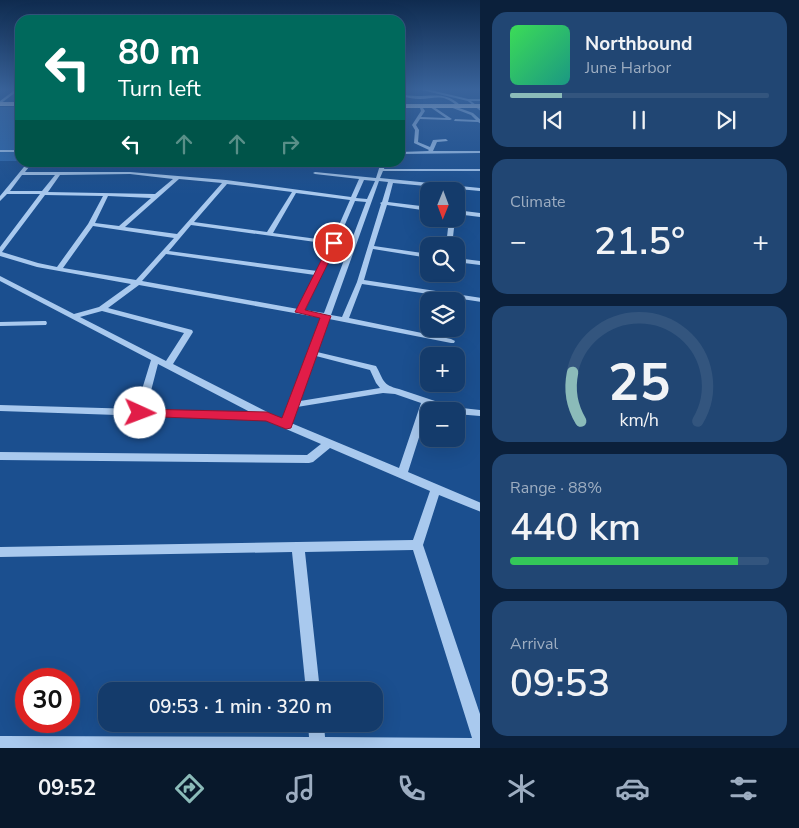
<!DOCTYPE html>
<meta charset="utf-8">
<style>
:root{--surface:#143b6b;--page:#214673;--text:#f1f3f6;--muted:#9dadc1;--line:#33557e;--accent:#8bbbb9}
body{margin:0;font-family:"Nunito Sans",sans-serif;background:var(--page);color:var(--text);height:100vh;display:flex;flex-direction:column;font-size:19px;white-space:nowrap}
*{box-sizing:border-box;margin:0}
p{font-size:16px;color:var(--muted)}
.icon{flex:none;width:28px;height:28px;fill:none;stroke:currentColor;stroke-width:2;stroke-linecap:round;stroke-linejoin:round}
.map{position:relative;flex:1;overflow:hidden}
.sheet{display:flex;flex-direction:column;gap:12px;padding:12px;background:#0b203b;width:319px}
.sheet>*{flex:none}
.guide{position:absolute;left:15px;top:15px;width:390px;height:152px;border-radius:15px;box-shadow:0 5px 20px #0002,0 0 0 1px var(--line);background:#00695c;color:#fff;overflow:hidden}
.needle{width:32px;rotate:181deg}
.controls{position:absolute;left:420px;top:182px;display:grid;gap:10px}
.controls a{display:grid;place-items:center;width:45px;height:45px;border-radius:10px;background:var(--surface);box-shadow:0 5px 20px #0002,0 0 0 1px var(--line);font-size:25px}
.speed{position:absolute;left:15px;top:668px;display:flex;gap:10px;font-size:25px;font-weight:700;text-align:center}
.speed>*{display:grid;place-content:center;width:65px;height:65px;border-radius:50%;background:var(--surface);box-shadow:0 5px 20px #0002,0 0 0 1px var(--line);line-height:1}
.speed .limit{border:8px solid #d22;background:#fff;color:#111}
.pin{position:absolute;display:grid;place-items:center;width:42px;height:42px;color:#fff;margin:-21px;border:2px solid #fff;border-radius:50%;box-shadow:0 1px 5px #0007}
.me{position:absolute;width:55px;margin:-28px;rotate:92deg;stroke-linejoin:round;filter:drop-shadow(0 0 4px #0008)}
.turn{display:flex;align-items:center;gap:18px;height:105px;padding:0 20px;font-size:22px}
.turn .icon{width:65px;height:65px;stroke-width:2.5}
.turn b{display:block;font-size:35px;line-height:42px}
.lanes{display:flex;align-items:center;height:48px;padding:0 20px;background:#0003;justify-content:center;gap:25px;direction:ltr}
.lanes .off{opacity:.35}
.big{font-size:38px;font-weight:600;line-height:1.1}
.sheet .widget{flex:1;display:flex;flex-direction:column;justify-content:center;gap:8px;min-width:0;padding:0 18px;border-radius:15px;background:var(--page)}
.sheet .dial{align-items:center;gap:0}
.dial svg{height:130px;overflow:visible;fill:none;stroke:var(--line);stroke-width:7;stroke-linecap:round;text-anchor:middle}
.dial text{fill:var(--text);stroke:none}
.song{display:flex;align-items:center;gap:15px}
.cover{width:60px;height:60px;border-radius:8px;background:linear-gradient(135deg,hsl(130 70% 55%),hsl(170 70% 35%))}
.played{height:5px;border-radius:2px;background:linear-gradient(90deg,var(--accent) 20%,var(--line) 20%)}
.keys{display:flex;justify-content:space-around;direction:ltr}
.heat{display:flex;justify-content:space-between;align-items:center;font-size:28px;direction:ltr}
.charge{height:8px;border-radius:4px;background:linear-gradient(90deg,#34c759 88%,var(--line) 0)}
.trip{position:absolute;left:98px;top:682px;width:285px;height:50px;border-radius:15px;background:var(--surface);box-shadow:0 5px 20px #0002,0 0 0 1px var(--line);font-weight:600;line-height:50px;text-align:center}
.dock{display:flex;height:80px;justify-content:space-around;align-items:center;background:#08182b;color:var(--muted)}
.dock .icon{width:35px;height:35px}
.dock .on{color:var(--accent)}
.dock b{font-size:22px;color:var(--text)}
main{display:flex;flex:1;min-height:0}
.map>svg:first-child{display:block}
</style>
<main>
<div class="map">
<svg width="481" height="748" viewBox="0 0 481 748">
<rect width="100%" height="100%" fill="#1b4f8f"/>
<!-- green -->
<path fill="#2e69ad" d="M0 107H20V158L17 161H0Z"/>
<g fill="none" stroke-linecap="round" stroke-linejoin="round">
<!-- stream -->
<path stroke="#9cc4f0" stroke-width="2" d="M422 89 468 100 481 110
M468 100H481"/>
<!-- minor -->
<path fill="#a9c9ee" fill-rule="evenodd" d="M16 89H20L0 104V101Z
M400 94C405 95 411 96 417 96 433 96 447 92 460 105L457 106C443 93 434 99 420 99 414 99 406 97 400 96Z
M404 105 407 106 400 117V112Z
M419 105H421L425 111 421 117 446 118 430 107 431 105 452 119 450 120 420 119 416 125 419 130 418 142 430 147 433 140 446 139 448 141 437 142 433 151H481V153L400 154V152L428 151 429 150 414 143 415 130 412 125 421 111Z
M451 105 473 113 481 120V124L478 122 454 121 455 119 476 120 471 115 450 107Z
M0 150H20V152H0Z
M28 162H33L25 172H130L226 180 351 197 359 179 315 174 313 173 315 172 376 178 381 162H386L384 169H481V171H383L380 178 481 188V191L393 183 388 202 429 207V211L387 205 374 246 429 254V258L373 249 364 280 481 298V302L362 284 349 318 451 339 455 341 454 343H451L329 319 317 352 376 366C384 380 382 385 399 389L453 407 481 410V416L456 414V411H446L429 406 408 472 481 503V512L439 495 423 545 481 717V748H0V736L309 737 308 724H324L325 737 472 738 413 550 305 552 320 691H306L292 552 0 557V547L413 540 430 491 330 448 313 462 309 463 0 460V452L307 455 321 444 265 420 0 411V405L136 409 151 360 0 281V276L2 277 74 314 99 307 131 284 37 267 0 256V247L40 194H7L0 201V196ZM130 174 173 179 155 194 48 192 60 175ZM22 175H55L42 191H10ZM179 179 222 183 177 234 125 227ZM364 180 375 181 367 199 356 198ZM379 181 388 182 382 202 380 203 381 204 357 282 342 317 331 315ZM227 184 292 192 267 232 194 222ZM296 193 350 200 332 241 273 233ZM45 195 103 196 88 224 57 267 38 263 2 252ZM108 196 151 198 119 226 95 223ZM355 201 366 202 324 313 305 310 337 243ZM191 225 330 244 317 271 169 251ZM93 226 174 238 136 280 63 268ZM166 254 315 275 298 309 142 281ZM139 285 322 318 283 420 173 364 193 332 192 330 108 308ZM102 311 184 333 166 361 80 317ZM316 356 370 370 376 383 380 388 300 401ZM158 364 252 413 146 410ZM383 393 395 394 421 403 399 468 291 423 297 407Z
M456 210 481 213V217L456 214Z
M449 219H455L452 246H446Z
M456 258 481 261V265L456 262Z
M43 321H46L47 323 46 325 0 326V322Z"/>
<!-- major -->
<path fill="#f0f6ff" fill-rule="evenodd" d="M0 102H20V106H0Z
M400 104H481V108H400Z"/>
</g>
<!-- sky -->
<linearGradient id="sky" x2="0" y2="1"><stop stop-color="#0f2b4f"/><stop offset="0.46" stop-color="#39639b"/><stop offset="1" stop-color="#39639b" stop-opacity="0"/></linearGradient>
<rect width="481" height="194" fill="url(#sky)"/>
<!-- route -->
<path fill="#e11d48" stroke="#92132f" d="M334 240 338 243 305 310 331 316 291 428 286 429 266 421 135 416 134 413 140 409 267 412 282 418 320 318 295 312 330 243Z"/>
</svg>
<div class="controls">
<a><svg class="needle" viewBox="-14 -14 28 28"><path d="M0-13l5 13h-10z" fill="#e53935"/><path d="M0 13l5-13h-10z" fill="#9dadc1"/></svg></a>
<a><svg class="icon" aria-label="search" viewBox="0 0 24 24"><circle cx="10" cy="10" r="6"/><path d="M15 15l6 6"/></svg></a>
<a><svg class="icon" aria-label="layers" viewBox="0 0 24 24"><path d="M12 4l9 5-9 5-9-5zM3 14l9 5 9-5"/></svg></a>
<a>+</a>
<a>−</a>
</div>
<div class="speed"><div class="limit">30</div></div>
<div class="pin" style="left:334px;top:243px;background:#d93025"><svg class="icon" aria-label="arrive" viewBox="0 0 24 24"><path d="M6 21V4h12l-3 4 3 4H6"/></svg></div>
<svg class="me" style="left:140px;top:413px" viewBox="-20 -20 40 40"><circle r="19" fill="#fff"/><path d="M0-13L10 11 0 6-10 11z" fill="#e11d48"/></svg>
<div class="trip">09:53 · 1 min · 320 m</div>
<div class="guide">
<div class="turn"><svg class="icon" aria-label="left" viewBox="0 0 24 24"><path d="M17 20v-9H6M10 6l-5 5 5 5"/></svg><div><b>80 m</b>Turn left</div></div>
<div class="lanes"><svg class="icon" aria-label="left" viewBox="0 0 24 24"><path d="M17 20v-9H6M10 6l-5 5 5 5"/></svg><svg class="icon off" aria-label="ahead" viewBox="0 0 24 24"><path d="M12 20V5M6 11l6-6 6 6"/></svg><svg class="icon off" aria-label="ahead" viewBox="0 0 24 24"><path d="M12 20V5M6 11l6-6 6 6"/></svg><svg class="icon off" aria-label="right" viewBox="0 0 24 24"><path d="M7 20v-9h11M14 6l5 5-5 5"/></svg></div>
</div>
</div>
<section class="sheet">
<div class="widget">
<div class="song"><i class="cover"></i><div><b>Northbound</b><p>June Harbor</p></div></div>
<div class="played"></div>
<div class="keys"><svg class="icon" aria-label="previous" viewBox="0 0 24 24"><path d="M18 5L8 12l10 7zM5 5v14"/></svg><svg class="icon" aria-label="pause" viewBox="0 0 24 24"><path d="M8 5v14M16 5v14"/></svg><svg class="icon" aria-label="next" viewBox="0 0 24 24"><path d="M6 5l10 7-10 7zM19 5v14"/></svg></div>
</div>
<div class="widget"><p>Climate</p>
<div class="heat"><a>−</a><b class="big">21.5°</b><a>+</a></div>
</div>
<div class="widget dial"><svg viewBox="0 0 100 80">
<path d="M14 69A42 42 0 1 1 86 69"/>
<path d="M14 69A42 42 0 0 1 9 39" stroke="#8bbbb9"/>
<text x="50" y="56" font-size="32" font-weight="700">25</text>
<text x="50" y="72" font-size="11">km/h</text>
</svg></div>
<div class="widget"><p>Range · 88%</p><b class="big">440 km</b><div class="charge"></div></div>
<div class="widget"><p>Arrival</p><b class="big">09:53</b></div>
</section>
</main>
<nav class="dock">
<b>09:52</b>
<svg class="icon on" aria-label="directions" viewBox="0 0 24 24"><path d="M12 3l9 9-9 9-9-9zM9 14v-3h6M13 9l2 2-2 2"/></svg>
<svg class="icon" aria-label="music" viewBox="0 0 24 24"><path d="M9 18V5l10-2v13"/><circle cx="6" cy="18" r="3"/><circle cx="16" cy="16" r="3"/></svg>
<svg class="icon" aria-label="phone" viewBox="0 0 24 24"><path d="M5 4h4l2 5-3 2q2 4 5 5l2-3 5 2v4C11 20 4 13 5 4z"/></svg>
<svg class="icon" aria-label="climate" viewBox="0 0 24 24"><path d="M12 3v18M4 7l16 10M4 17L20 7"/></svg>
<svg class="icon" aria-label="car" viewBox="0 0 24 24"><path d="M5 17H2v-5l4-1 3-4h7l3 4 3 1v5h-3M9 17h6M6 11h13"/><circle cx="7" cy="17" r="2"/><circle cx="17" cy="17" r="2"/></svg>
<svg class="icon" aria-label="filters" viewBox="0 0 24 24"><path d="M4 7h16M4 17h16"/><circle cx="9" cy="7" r="2"/><circle cx="15" cy="17" r="2"/></svg>
</nav>
